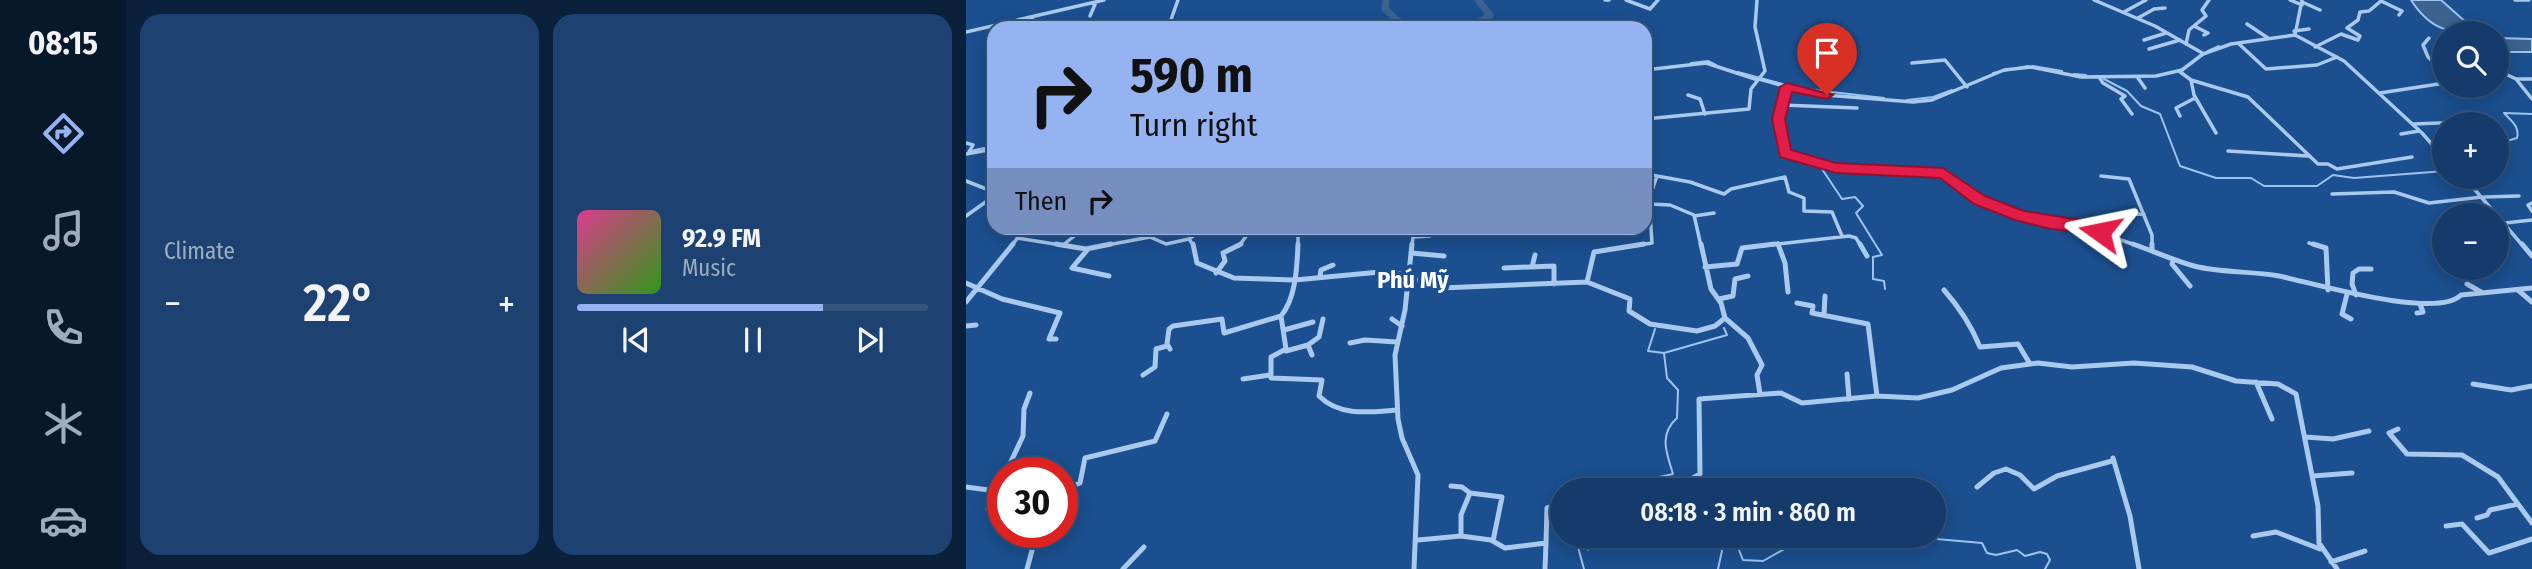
<!DOCTYPE html>
<meta charset="utf-8">
<style>
:root{--surface:#143b6b;--page:#1d4271;--text:#f1f3f6;--muted:#9dadc1;--line:#33557e;--accent:#95b2f1}
body{margin:0;font-family:"Fira Sans Condensed",sans-serif;background:var(--page);color:var(--text);height:100vh;display:flex;flex-direction:column;font-size:26px;white-space:nowrap}
*{box-sizing:border-box;margin:0}
p{font-size:23px;color:var(--muted)}
.icon{flex:none;width:38px;height:38px;fill:none;stroke:currentColor;stroke-width:2;stroke-linecap:round;stroke-linejoin:round}
.map{position:relative;flex:1;overflow:hidden}
.drawer{display:flex;flex-direction:column;gap:14px;padding:14px;background:#0b203b;width:840px}
.drawer>*{flex:none}
.top-card{position:absolute;left:21px;top:21px;width:665px;height:214px;border-radius:21px;box-shadow:0 4px 18px #0003,0 0 0 2px var(--line);background:#95b2f1;color:#111;overflow:hidden}
.buttons{position:absolute;left:1466px;top:21px;display:grid;gap:14px}
.buttons a{display:grid;place-items:center;width:77px;height:77px;border-radius:50%;background:var(--surface);box-shadow:0 4px 18px #0003,0 0 0 2px var(--line);font-size:35px}
.speed{position:absolute;left:21px;top:457px;display:flex;gap:14px;font-size:35px;font-weight:700;text-align:center}
.speed>*{display:grid;place-content:center;width:91px;height:91px;border-radius:50%;background:var(--surface);box-shadow:0 4px 18px #0003,0 0 0 2px var(--line);line-height:1}
.speed .limit{border:10px solid #d22;background:#fff;color:#111}
.pin{position:absolute;display:grid;place-items:center;width:60px;height:60px;color:#fff;margin:-72px -30px;border-radius:50% 50% 50% 0;rotate:-45deg;box-shadow:0 0 7px #0007}
.pin .icon{rotate:45deg}
.me{position:absolute;width:77px;margin:-38px;rotate:282deg;stroke-linejoin:round;filter:drop-shadow(0 0 5px #0008)}
.turn{display:flex;align-items:center;gap:24px;height:147px;padding:0 28px;font-size:32px}
.turn .icon{width:91px;height:91px;stroke-width:2.5}
.turn b{display:block;font-size:49px;line-height:60px}
.then{display:flex;align-items:center;height:66px;padding:0 28px;background:#0003;gap:14px;font-size:26px}
.big{font-size:52px;font-weight:600;line-height:1.1}
.drawer .card{flex:1;display:flex;flex-direction:column;justify-content:center;gap:10px;min-width:0;padding:0 24px;border-radius:21px;background:var(--page)}
.song{display:flex;align-items:center;gap:21px}
.cover{width:84px;height:84px;border-radius:10px;background:linear-gradient(135deg,hsl(330 70% 55%),hsl(110 70% 35%))}
.played{height:7px;border-radius:4px;background:linear-gradient(90deg,var(--accent) 70%,var(--line) 70%)}
.keys{display:flex;justify-content:space-around;direction:ltr}
.heat{display:flex;justify-content:space-between;align-items:center;font-size:38px;direction:ltr}
.drawer .tiles{flex:1;display:grid;gap:14px;grid-template-columns:repeat(2,1fr)}
.trip{position:absolute;left:584px;top:478px;width:396px;height:70px;border-radius:35px;background:var(--surface);box-shadow:0 4px 18px #0003,0 0 0 2px var(--line);font-weight:600;line-height:70px;text-align:center}
main{display:flex;flex:1;min-height:0}
.tabs{display:flex;flex-direction:column;width:126px;justify-content:space-around;align-items:center;background:#08182b;color:var(--muted)}
.tabs .icon{width:49px;height:49px}
.tabs .current{color:var(--accent)}
.tabs b{font-size:32px;color:var(--text)}
.map>svg:first-child{display:block}
</style>
<main>
<nav class="tabs">
<b>08:15</b>
<svg class="icon current" aria-label="directions" viewBox="0 0 24 24"><path d="M12 3l9 9-9 9-9-9zM9 14v-3h6M13 9l2 2-2 2"/></svg>
<svg class="icon" aria-label="music" viewBox="0 0 24 24"><path d="M9 18V5l10-2v13"/><circle cx="6" cy="18" r="3"/><circle cx="16" cy="16" r="3"/></svg>
<svg class="icon" aria-label="phone" viewBox="0 0 24 24"><path d="M5 4h4l2 5-3 2q2 4 5 5l2-3 5 2v4C11 20 4 13 5 4z"/></svg>
<svg class="icon" aria-label="climate" viewBox="0 0 24 24"><path d="M12 3v18M4 7l16 10M4 17L20 7"/></svg>
<svg class="icon" aria-label="car" viewBox="0 0 24 24"><path d="M5 17H2v-5l4-1 3-4h7l3 4 3 1v5h-3M9 17h6M6 11h13"/><circle cx="7" cy="17" r="2"/><circle cx="17" cy="17" r="2"/></svg>
</nav>
<section class="drawer">
<div class="tiles">
<div class="card"><p>Climate</p>
<div class="heat"><a>−</a><b class="big">22°</b><a>+</a></div>
</div>
<div class="card">
<div class="song"><i class="cover"></i><div><b>92.9 FM</b><p>Music</p></div></div>
<div class="played"></div>
<div class="keys"><svg class="icon" aria-label="previous" viewBox="0 0 24 24"><path d="M18 5L8 12l10 7zM5 5v14"/></svg><svg class="icon" aria-label="pause" viewBox="0 0 24 24"><path d="M8 5v14M16 5v14"/></svg><svg class="icon" aria-label="next" viewBox="0 0 24 24"><path d="M6 5l10 7-10 7zM19 5v14"/></svg></div>
</div>
</div>
</section>
<div class="map">
<svg width="1566" height="569" viewBox="0 0 1566 569">
<rect width="100%" height="100%" fill="#1b4f8f"/>
<!-- water -->
<path fill="#3c6290" stroke="#9cc4f0" stroke-width="2" d="M1445 0H1475L1502 24 1522 33C1486 33 1466 33 1445 0Z
M1531 38 1566 39V52H1531Z"/>
<g fill="none" stroke-linecap="round" stroke-linejoin="round">
<!-- stream -->
<path stroke="#9cc4f0" stroke-width="2" d="M1242 51 1253 46
M725 63 742 61 750 65
M1067 66 1096 71
M772 72 831 88 918 98
M1027 73 1062 66
M1108 74 1120 75
M1138 79 1161 91 1175 106 1194 114 1214 166 1250 178H1285L1298 186H1351L1367 175 1388 178 1479 171
M941 100 967 97 986 90
M1531 144 1551 138C1554 126 1545 121 1538 113L1566 114
M4 151 28 146
M856 169 876 199 889 197 897 206 890 213 916 255 907 257V279L918 281 919 289
M689 329 682 351 698 353 761 335 758 328
M685 490 684 479 707 474C701 454 692 435 711 418L712 390 701 378 698 353
M715 490 745 479 748 490
M609 536 618 569
M757 536V545
M936 536 1016 543 1021 553 1030 555 1051 550 1059 556 1074 552 1081 554 1084 560 1079 569
M752 569 757 546 769 540 777 560 797 561 829 543 831 536"/>
<!-- river -->
<path stroke="#3c6290" stroke-width="7" d="M420 0 419 9 432 21 447 28
M505 28 524 15 512 0"/>
<!-- street-far1 -->
<path stroke="#a9c9ee" stroke-width="3.5" d="M639 0H643
M660 0 684 9 692 0
M1128 0 1189 26 1238 54
M1324 0 1336 5
M1336 0 1329 35 1378 61 1456 133 1479 159
M1549 0H1563
M1336 2 1354 10
M1158 12 1180 0
M124 16 130 2
M1172 18 1188 9 1199 8
M1281 24 1302 38
M1228 26 1242 33 1238 35
M60 28 67 17
M202 28 212 0
M1328 31 1343 29
M0 32 138 0
M1463 38 1457 45 1462 57 1479 73
M1178 40 1200 33
M1272 43 1300 69 1351 65 1371 57
M1220 44 1223 30 1240 16 1236 10 1243 0
M1349 47 1375 34 1392 40 1394 36 1381 28 1392 20 1394 12 1403 11 1415 1 1436 11 1433 15
M1183 49 1214 40
M946 63 979 60 1001 87
M679 70 740 63 792 80
M1531 70 1550 79 1566 99
M1213 71 1225 80 1228 95 1250 133
M1133 77 1137 83 1159 96 1155 99 1166 114
M1172 78 1179 88
M793 79 847 94 947 102 966 100 1038 70 1065 67 1115 77 1190 76 1216 70 1237 54 1265 44 1329 35
M1551 79H1566
M1225 80 1282 97 1352 164H1362L1371 169 1446 157
M821 87 813 119 819 153 870 168 977 173 1013 200 1054 216 1128 227 1138 234 1172 246
M1414 93 1479 83
M722 95 734 99 739 114
M816 105 891 108
M1214 116 1210 108 1229 98
M679 119 783 109 785 89 799 71 789 27 791 0
M1447 124 1499 122
M1435 134 1453 131
M0 143 7 145 3 152
M679 144 682 142
M1262 151 1342 156
M0 154 28 149
M691 176 724 182 758 194 765 189 819 177 823 192 838 198V211L866 212 876 236
M1135 176 1163 179 1186 235V246
M1498 177 1557 246
M0 181 28 192
M1366 194 1428 192 1463 203 1516 197
M1518 197 1553 196
M1566 203 1562 205 1566 211
M683 204 704 205 728 215 735 246
M1148 215 1178 214
M0 216 28 196
M728 216 748 213
M1539 223 1566 220
M447 237 464 236
M51 238 101 246
M223 239 238 228
M812 243 813 246
M1343 243 1353 246
M97 245 112 233 128 228
M45 246 60 228
M136 246 184 237 200 244 223 239 228 246
M273 246 281 235
M332 246V228
M446 246 448 228
M667 246 686 243 683 199 691 176 679 174
M794 246 883 236 890 238 895 246"/>
<!-- street -->
<path stroke="#a9c9ee" stroke-width="5" d="M90 244 120 249 145 244
M227 244 231 263 268 278 329 280 414 272 442 275
M446 244 439 310 429 355 432 419 436 438 452 475 448 569
M735 244 745 289 755 303 759 318 782 338 796 365 791 375 794 394
M812 244 819 263 822 292
M894 244 901 256
M1167 244C1187 251 1207 260 1228 266 1255 273 1285 271 1313 276 1347 283 1470 320 1495 295L1566 288
M1186 244V251
M1347 244 1360 248 1362 290
M1556 244 1566 256
M122 249 106 268 143 276
M445 253 478 256
M1207 260 1206 264 1224 286
M566 267 569 255
M739 267 771 264 776 248 809 244
M538 268 588 266V284
M250 273 259 261 257 253 275 244
M354 276 355 270 367 265
M442 277 475 288 621 282 664 299 663 311 684 324 731 331 749 326 759 318
M621 282 628 252 678 244
M0 283 36 299 94 313 83 339H90
M1501 284 1515 292
M978 290C993 307 1005 325 1014 347L1052 344 1064 364
M1552 290 1566 302
M1381 294 1376 314 1385 319
M1390 295 1386 284 1387 273 1393 269H1405
M753 299 767 296 769 279 782 276
M0 302 47 244
M831 303 847 306 846 313 902 324 911 396
M1451 313 1457 312 1454 304
M858 315 859 296
M315 316 320 349 305 357V378L356 380 353 396C374 417 404 412 431 410
M426 319 436 326
M0 326 10 325
M318 330 347 322
M384 343 399 340 431 342
M342 345 353 337 357 319
M204 349 201 344 203 329 207 326 256 319 258 333 315 316C330 298 331 267 332 244
M320 351 342 345 346 355
M881 374 883 399
M177 375 189 367 190 349 201 346
M277 379 304 375
M1290 382 1306 419
M1507 384 1545 390 1566 386
M1432 429 1423 433 1441 454 1496 455 1532 477 1566 523
M1339 437 1367 439 1403 431
M1147 458 1164 516 1173 569
M40 472 57 436 58 409 64 393
M1347 476 1386 473
M485 486 496 487 504 493 536 497 527 541
M0 487 30 491 22 509 37 508
M1011 487 1028 473 1040 469 1054 475 1068 489 1091 476 1146 461
M30 490 37 480
M96 490 114 483 119 458 189 441 201 414
M706 490 734 474 733 399 815 393 836 403 911 396 952 398 986 390 1035 368 1072 363 1106 367 1168 363 1226 367 1270 381 1312 384 1330 394 1352 506 1353 543 1371 569
M1511 518 1521 515 1524 510 1552 504
M1480 526 1496 524 1523 553 1566 539
M495 536V515L504 493
M620 536 622 548
M1287 536 1310 532 1354 549
M452 540 495 536 525 540 539 548 580 543 579 569
M580 543 581 508 597 503
M1365 562 1399 551
M61 569 71 532
M157 569 178 547"/>
</g>
<!-- route -->
<path fill="#e11d48" stroke="#92132f" stroke-width="2" d="M821 83 867 95 861 99 826 92 819 119 825 150 870 163 977 168 1019 196 1058 211 1128 222 1142 232 1134 237 1125 233 1085 229 1049 220 1008 204 974 178 870 173 814 157 806 119 814 87Z"/>
<g text-anchor="middle" dominant-baseline="central" stroke-width="7" stroke-linejoin="round" paint-order="stroke">
<!-- quarter labels -->
<g font-size="24" font-weight="bold" fill="#fff" stroke="#1b4f8f">
<text x="447" y="280">Phú Mỹ</text>
</g>
</g>
</svg>
<div class="buttons">
<a><svg class="icon" aria-label="search" viewBox="0 0 24 24"><circle cx="10" cy="10" r="6"/><path d="M15 15l6 6"/></svg></a>
<a>+</a>
<a>−</a>
</div>
<div class="speed"><div class="limit">30</div></div>
<div class="pin" style="left:861px;top:95px;background:#d93025"><svg class="icon" aria-label="arrive" viewBox="0 0 24 24"><path d="M6 21V4h12l-3 4 3 4H6"/></svg></div>
<svg class="me" style="left:1134px;top:232px" viewBox="-20 -20 40 40"><path d="M0-17L14 15 0 8-14 15z" fill="#e11d48" stroke="#fff" stroke-width="4"/></svg>
<div class="trip">08:18 · 3 min · 860 m</div>
<div class="top-card">
<div class="turn"><svg class="icon" aria-label="right" viewBox="0 0 24 24"><path d="M7 20v-9h11M14 6l5 5-5 5"/></svg><div><b>590 m</b>Turn right</div></div>
<div class="then">Then<svg class="icon" aria-label="right" viewBox="0 0 24 24"><path d="M7 20v-9h11M14 6l5 5-5 5"/></svg></div>
</div>
</div>
</main>
